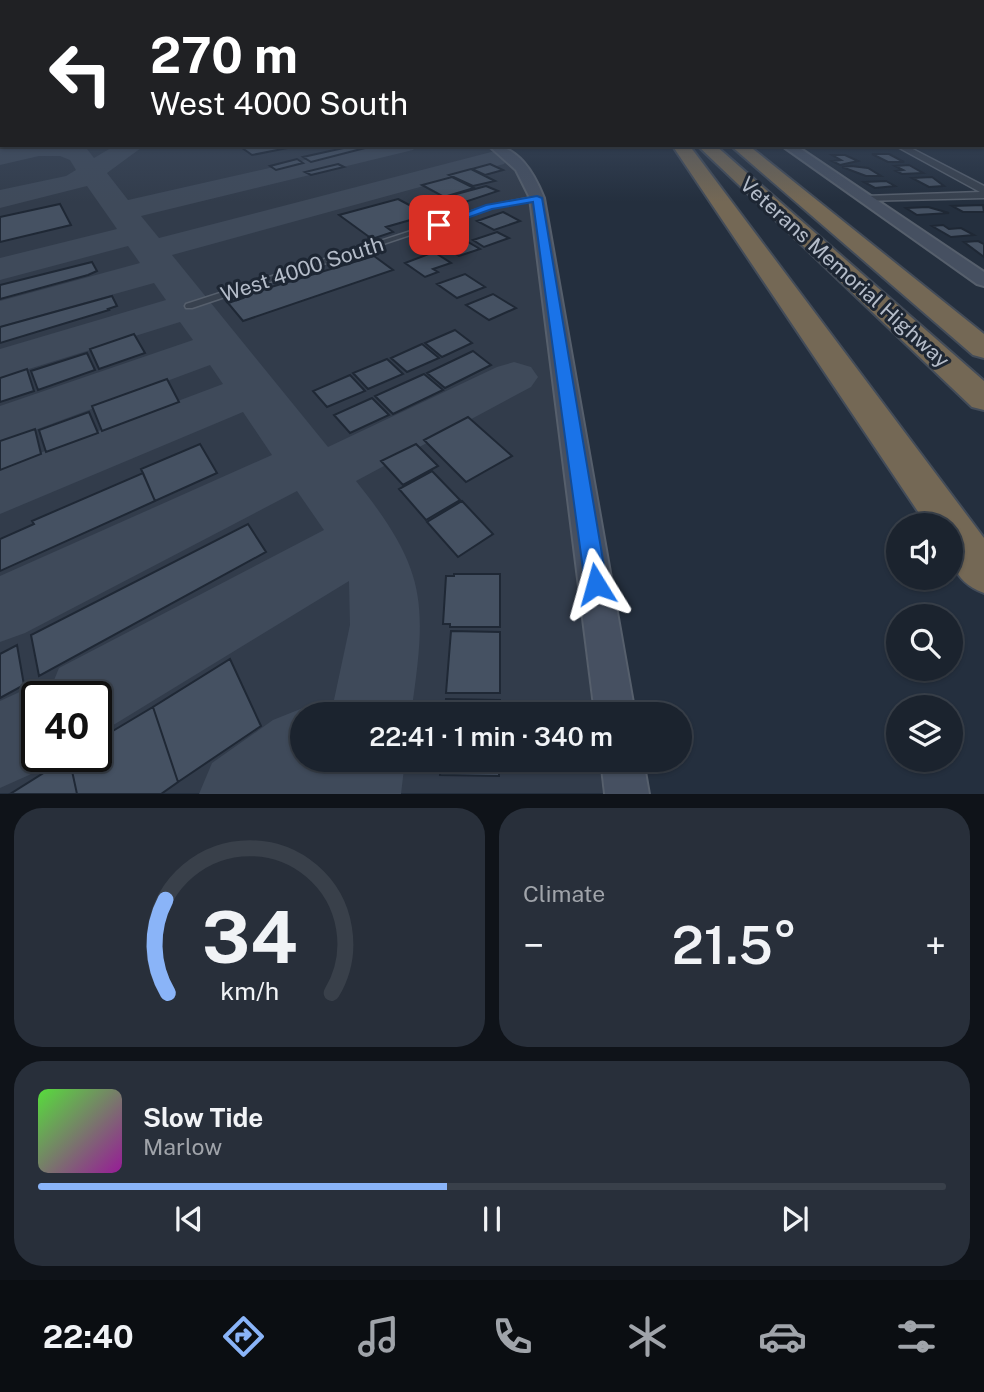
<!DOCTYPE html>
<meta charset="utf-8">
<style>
:root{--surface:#1b232e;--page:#282f3a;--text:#f1f3f6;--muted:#a0a4aa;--line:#39404a;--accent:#8ab4f8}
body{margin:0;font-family:"Public Sans",sans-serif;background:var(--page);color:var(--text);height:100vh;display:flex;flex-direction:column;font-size:26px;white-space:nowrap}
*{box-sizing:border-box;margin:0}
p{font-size:23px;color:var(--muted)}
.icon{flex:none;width:38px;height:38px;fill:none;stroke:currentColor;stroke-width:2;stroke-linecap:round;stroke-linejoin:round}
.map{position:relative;height:794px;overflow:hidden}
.drawer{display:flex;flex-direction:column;gap:14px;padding:14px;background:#0f1319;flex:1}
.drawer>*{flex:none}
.banner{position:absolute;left:0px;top:0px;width:985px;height:147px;box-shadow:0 2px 5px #0004,0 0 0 2px var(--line);background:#202124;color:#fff;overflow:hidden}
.controls{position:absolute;left:886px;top:513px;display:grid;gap:14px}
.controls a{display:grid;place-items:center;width:77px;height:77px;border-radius:50%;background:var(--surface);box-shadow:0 2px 5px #0004,0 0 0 2px var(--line);font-size:35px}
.speed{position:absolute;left:21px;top:681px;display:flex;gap:14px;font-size:35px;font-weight:700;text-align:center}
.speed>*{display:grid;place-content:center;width:91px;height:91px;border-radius:50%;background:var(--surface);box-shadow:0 2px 5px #0004,0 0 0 2px var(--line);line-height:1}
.speed .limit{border:4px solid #111;border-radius:10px;background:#fff;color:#111}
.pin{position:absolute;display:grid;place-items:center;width:60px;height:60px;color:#fff;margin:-30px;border-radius:14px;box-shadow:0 4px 10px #0006}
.me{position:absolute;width:77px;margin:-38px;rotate:352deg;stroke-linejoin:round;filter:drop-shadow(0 0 5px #0008)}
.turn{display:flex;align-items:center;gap:24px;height:147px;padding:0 35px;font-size:32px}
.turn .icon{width:91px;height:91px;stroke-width:2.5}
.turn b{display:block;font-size:49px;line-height:60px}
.big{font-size:52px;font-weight:600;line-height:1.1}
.drawer .card{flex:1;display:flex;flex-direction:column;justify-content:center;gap:10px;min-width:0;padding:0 24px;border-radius:28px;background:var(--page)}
.drawer .dial{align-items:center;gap:0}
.dial svg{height:182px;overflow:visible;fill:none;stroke:var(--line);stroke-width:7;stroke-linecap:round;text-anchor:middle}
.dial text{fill:var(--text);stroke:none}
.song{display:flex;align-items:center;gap:21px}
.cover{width:84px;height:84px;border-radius:10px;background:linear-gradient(135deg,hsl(110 70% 55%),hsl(300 70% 35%))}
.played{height:7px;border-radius:4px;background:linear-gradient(90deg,var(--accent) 45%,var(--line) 45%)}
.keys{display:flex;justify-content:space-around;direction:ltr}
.heat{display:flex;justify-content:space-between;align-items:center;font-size:38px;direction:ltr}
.drawer .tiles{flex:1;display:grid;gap:14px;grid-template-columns:1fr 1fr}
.card:last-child{grid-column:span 2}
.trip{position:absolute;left:290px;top:702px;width:402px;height:70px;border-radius:35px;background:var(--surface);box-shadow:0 2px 5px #0004,0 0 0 2px var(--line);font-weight:600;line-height:70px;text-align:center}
.menu{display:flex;height:112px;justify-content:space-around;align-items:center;background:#0b0e12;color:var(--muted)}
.menu .icon{width:49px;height:49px}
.menu .on{color:var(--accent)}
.menu b{font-size:32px;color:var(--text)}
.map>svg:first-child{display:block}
</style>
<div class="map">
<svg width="984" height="794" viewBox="0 0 984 794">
<rect width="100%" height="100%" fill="#242f3e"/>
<!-- airport -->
<path fill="#323c4b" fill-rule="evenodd" d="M0 90 2 145H488L510 160 526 184 535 224 593 714H303V760H599L603 793H0ZM37 696H96V756H37Z"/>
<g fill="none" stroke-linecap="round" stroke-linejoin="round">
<!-- taxiway -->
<path fill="#3f4a5a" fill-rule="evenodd" d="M0 96H2V109H0Z
M15 145H84L94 158 116 145H145L107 173 128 200 371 145H416L413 150 141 216 159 238 495 151 504 154 508 159 504 164 172 255 328 447 497 367 514 362 531 367 538 377 531 387 356 481C428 571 427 603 411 714H331L350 625 349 581 115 724 96 731V696H37V756H62L29 775 0 788V701L37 684 50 690 59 668 324 530 297 491 25 633 0 642V576L272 455 243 412 0 514V468L223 384 210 365 0 443V406L193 340 180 322 0 378V349L166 300 154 283 0 326V301L140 263 128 246 0 280V258L117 229 87 186 0 208V190L66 176 76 170 70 160 60 156H39L0 165V149Z
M303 708 317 714H303V760H405L401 794H199L212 763 273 720Z"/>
</g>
<!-- building -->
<path fill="#455162" stroke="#1f2835" stroke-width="2" d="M238 145H291L293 147 252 155Z
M357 145 365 148 311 162 303 157Z
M872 154H889L904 162H888Z
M832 155H845L858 161 840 165 832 161 841 160Z
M297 159 303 163 276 170 270 166Z
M338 164 344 167 311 175 305 172Z
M490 164 503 170 485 175 472 169Z
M909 165 923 173 902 174 896 171 903 170 895 166Z
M851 166 868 168 881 176H866L842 167Z
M471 169 495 181 473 186 449 175Z
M452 177 474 188 444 197 422 185Z
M932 177 944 186 929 187 912 178Z
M886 181 895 186 875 188 864 182Z
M486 186 498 191 465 202 453 195Z
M398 199 428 215 386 227 393 232 372 239 339 215Z
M60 204 71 225 0 242V217Z
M983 205 984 212H963L952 206Z
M928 207 949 213 917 215 906 208Z
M503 212 520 221 494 230 477 221Z
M943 225 949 229 961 228 974 235 951 237 932 226Z
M497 232 509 238 484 247 473 240Z
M978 241 984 244V257L964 242Z
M468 242 480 249 459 256 448 249Z
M434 252 451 263 433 269 438 272 425 277 405 263Z
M374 256 393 270 243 321 228 303 243 298 241 296Z
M92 262 97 271 88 275 0 299V285Z
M465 274 485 287 457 298 437 284Z
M493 294 516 308 489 320 466 305Z
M112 296 117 306 108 309 109 310 0 343V327Z
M455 330 472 343 442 357 425 343Z
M134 334 145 353 99 369 90 349Z
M422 344 439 358 407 372 391 358Z
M473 351 491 365 445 388 427 373Z
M87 353 95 370 38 390 31 371Z
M387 359 403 374 368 389 353 373Z
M27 369 34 391 0 402V378Z
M424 374 443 390 393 414 375 396Z
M350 375 365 391 327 407 313 391Z
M167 379 179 402 102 431 92 406Z
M372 398 389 415 350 433 334 415Z
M89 412 98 433 46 452 39 430Z
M468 417 512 456 466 482 424 440Z
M35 429 41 454 0 470V441Z
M200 444 217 473 155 501 141 469Z
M416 444 438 466 403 485 381 461Z
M432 471 460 500 426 520 399 489Z
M143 473 155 501 0 571V539L34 524 32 521Z
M462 501 493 534 458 557 427 522Z
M248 524 266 552 39 676 31 635Z
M454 574H500V627H450V624H443L446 576H454Z
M451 631 500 632V693H446Z
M17 645 24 685 0 698V654Z
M230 659 261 726 178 782 153 707Z
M446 699 500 700V714H445Z
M153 707 178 782 161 794H77L69 757 96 756V741Z
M69 757 77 794H10Z
M441 760H499V776L440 775Z"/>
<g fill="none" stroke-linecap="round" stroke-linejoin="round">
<!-- lane casing -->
<g stroke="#565f6c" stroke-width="3">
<path id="lane" d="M537 196 539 197V199L491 208 192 308H186L185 306 186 304 488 206Z"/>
</g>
<!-- street casing -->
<g stroke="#565f6c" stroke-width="3">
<path id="street" d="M894 145H905L984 186V198L861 201 860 199 865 196 980 192Z"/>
</g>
<!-- secondary casing -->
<g stroke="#565f6c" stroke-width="4">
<path id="secondary" d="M488 145C518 145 534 173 544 198L635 714H595L530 198 516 170Z
M781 145H795L984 272V286L977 284Z
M601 760H643L649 794H605Z"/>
</g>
<!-- highway casing -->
<g stroke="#434c59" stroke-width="4">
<path id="highway" d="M672 145H689L984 538V593C950 580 950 557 950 525H927Z
M697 145H715L984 381V410L972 407Z
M730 145H748L984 334V358L973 355Z"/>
</g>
<!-- lane -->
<use href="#lane" fill="#38414e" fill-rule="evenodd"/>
<!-- street -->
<use href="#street" fill="#38414e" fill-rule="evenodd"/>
<!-- secondary -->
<use href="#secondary" fill="#465061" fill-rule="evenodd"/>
<!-- highway -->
<use href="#highway" fill="#746855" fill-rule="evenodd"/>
</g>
<!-- sky -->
<linearGradient id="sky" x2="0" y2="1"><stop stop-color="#141a22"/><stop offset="0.45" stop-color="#3f4d63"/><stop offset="1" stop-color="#3f4d63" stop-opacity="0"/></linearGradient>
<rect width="984" height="202" fill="url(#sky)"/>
<!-- route -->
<path fill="#1a73e8" stroke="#114b97" stroke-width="2" d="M537 196 542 198 607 584 604 591 596 593 588 591 585 584 533 202 492 209 439 228 434 225 486 205Z"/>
<g text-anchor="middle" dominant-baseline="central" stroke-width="6" stroke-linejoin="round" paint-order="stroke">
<!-- far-street labels -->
<g font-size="21" fill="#b4bcc9" stroke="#1d2633">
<text transform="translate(302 269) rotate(-18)">West 4000 South</text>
<text transform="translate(845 272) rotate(42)">Veterans Memorial Highway</text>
</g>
</g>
</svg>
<div class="controls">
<a><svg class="icon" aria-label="sound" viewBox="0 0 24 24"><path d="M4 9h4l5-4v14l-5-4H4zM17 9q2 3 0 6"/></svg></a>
<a><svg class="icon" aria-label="search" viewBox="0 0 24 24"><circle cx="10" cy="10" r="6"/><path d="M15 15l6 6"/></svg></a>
<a><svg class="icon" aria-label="layers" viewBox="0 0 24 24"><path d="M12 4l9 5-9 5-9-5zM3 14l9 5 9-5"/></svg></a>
</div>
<div class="speed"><div class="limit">40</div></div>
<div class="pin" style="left:439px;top:225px;background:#d93025"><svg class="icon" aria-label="arrive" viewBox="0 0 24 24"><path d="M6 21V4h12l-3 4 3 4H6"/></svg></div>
<svg class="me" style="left:596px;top:584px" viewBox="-20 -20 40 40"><path d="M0-17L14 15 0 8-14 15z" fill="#1a73e8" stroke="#fff" stroke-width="4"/></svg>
<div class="trip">22:41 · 1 min · 340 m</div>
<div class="banner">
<div class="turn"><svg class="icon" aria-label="left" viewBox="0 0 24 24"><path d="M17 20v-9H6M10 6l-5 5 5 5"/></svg><div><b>270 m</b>West 4000 South</div></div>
</div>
</div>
<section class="drawer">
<div class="tiles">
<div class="card dial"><svg viewBox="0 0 100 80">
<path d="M14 69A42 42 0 1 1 86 69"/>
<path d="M14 69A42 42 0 0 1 13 28" stroke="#8ab4f8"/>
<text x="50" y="56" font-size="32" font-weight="700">34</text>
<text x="50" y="72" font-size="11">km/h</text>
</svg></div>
<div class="card"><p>Climate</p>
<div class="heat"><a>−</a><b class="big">21.5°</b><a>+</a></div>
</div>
<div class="card">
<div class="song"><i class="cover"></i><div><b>Slow Tide</b><p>Marlow</p></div></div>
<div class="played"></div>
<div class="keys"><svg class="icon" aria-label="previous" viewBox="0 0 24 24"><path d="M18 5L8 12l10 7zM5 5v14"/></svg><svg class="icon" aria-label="pause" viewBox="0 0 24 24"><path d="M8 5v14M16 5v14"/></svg><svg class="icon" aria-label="next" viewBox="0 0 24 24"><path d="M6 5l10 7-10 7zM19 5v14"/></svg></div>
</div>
</div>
</section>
<nav class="menu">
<b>22:40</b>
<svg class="icon on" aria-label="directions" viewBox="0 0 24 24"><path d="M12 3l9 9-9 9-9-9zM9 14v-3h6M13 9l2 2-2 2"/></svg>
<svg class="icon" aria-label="music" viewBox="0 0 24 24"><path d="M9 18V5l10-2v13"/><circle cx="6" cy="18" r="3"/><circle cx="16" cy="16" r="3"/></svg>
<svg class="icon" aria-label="phone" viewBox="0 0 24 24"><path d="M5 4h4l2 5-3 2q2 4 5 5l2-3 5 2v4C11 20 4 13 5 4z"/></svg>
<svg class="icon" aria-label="climate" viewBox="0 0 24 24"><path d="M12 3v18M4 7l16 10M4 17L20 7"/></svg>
<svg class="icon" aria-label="car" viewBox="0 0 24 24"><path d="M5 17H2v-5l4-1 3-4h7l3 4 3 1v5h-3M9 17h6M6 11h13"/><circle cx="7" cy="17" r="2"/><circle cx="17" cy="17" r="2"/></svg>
<svg class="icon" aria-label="filters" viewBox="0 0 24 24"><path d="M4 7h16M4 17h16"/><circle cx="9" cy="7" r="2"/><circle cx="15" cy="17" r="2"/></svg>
</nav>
